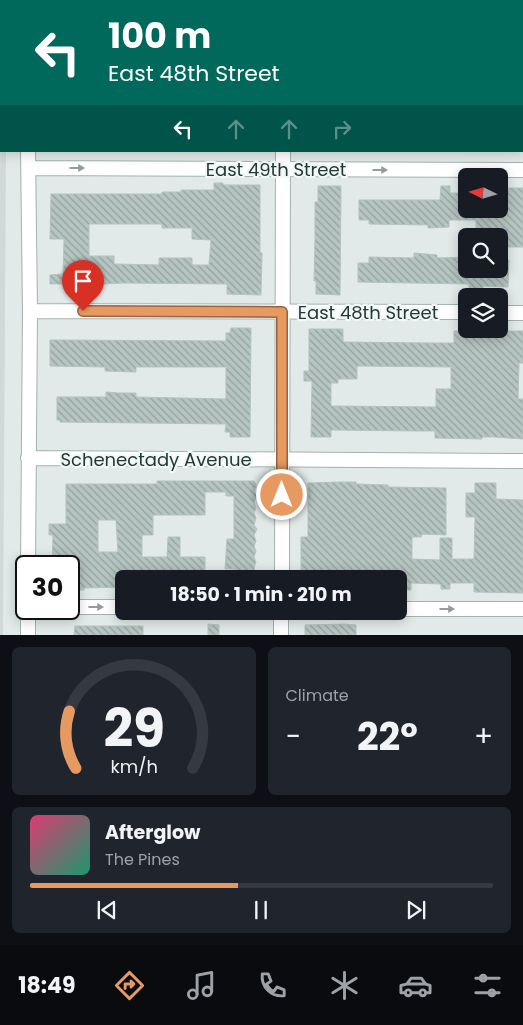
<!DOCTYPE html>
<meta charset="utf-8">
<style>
:root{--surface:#171b24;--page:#20242c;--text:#f1f3f6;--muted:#9ea1a6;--line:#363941;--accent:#e79962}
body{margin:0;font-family:Poppins,sans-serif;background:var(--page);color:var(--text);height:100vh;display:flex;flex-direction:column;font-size:19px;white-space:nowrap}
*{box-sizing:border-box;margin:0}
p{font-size:16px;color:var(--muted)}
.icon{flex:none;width:28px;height:28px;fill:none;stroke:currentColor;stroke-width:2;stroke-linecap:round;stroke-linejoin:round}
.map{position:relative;height:635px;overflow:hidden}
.sheet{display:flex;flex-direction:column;gap:12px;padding:12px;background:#0d0f14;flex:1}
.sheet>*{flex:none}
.banner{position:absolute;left:0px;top:0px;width:524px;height:152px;box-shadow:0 2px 12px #0003;background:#00695c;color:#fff;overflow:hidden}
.needle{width:32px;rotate:275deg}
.controls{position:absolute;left:458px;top:168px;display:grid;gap:10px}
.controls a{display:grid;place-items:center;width:50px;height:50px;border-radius:8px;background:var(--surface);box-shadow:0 2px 12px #0003;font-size:25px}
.speed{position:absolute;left:15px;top:555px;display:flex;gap:10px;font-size:25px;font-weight:700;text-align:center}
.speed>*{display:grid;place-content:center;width:65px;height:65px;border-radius:50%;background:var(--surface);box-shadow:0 2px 12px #0003;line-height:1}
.speed .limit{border:2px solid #111;border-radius:8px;background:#fff;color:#111}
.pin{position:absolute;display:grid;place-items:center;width:42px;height:42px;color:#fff;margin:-51px -21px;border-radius:50% 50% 50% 0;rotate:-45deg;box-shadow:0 0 5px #0007}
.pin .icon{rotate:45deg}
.me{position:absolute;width:55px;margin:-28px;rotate:0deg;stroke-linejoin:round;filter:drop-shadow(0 0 4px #0008)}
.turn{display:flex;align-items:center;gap:18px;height:105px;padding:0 25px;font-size:22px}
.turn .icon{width:65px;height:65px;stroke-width:2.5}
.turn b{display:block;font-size:35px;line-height:42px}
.lanes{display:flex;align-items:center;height:48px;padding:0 25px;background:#0003;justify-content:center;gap:25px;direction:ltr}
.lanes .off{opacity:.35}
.big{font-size:38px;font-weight:700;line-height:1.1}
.sheet .card{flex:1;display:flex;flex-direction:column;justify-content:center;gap:8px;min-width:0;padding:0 18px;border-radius:8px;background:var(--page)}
.sheet .dial{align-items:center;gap:0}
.dial svg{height:130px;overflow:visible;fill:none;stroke:var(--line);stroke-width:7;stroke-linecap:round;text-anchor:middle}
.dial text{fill:var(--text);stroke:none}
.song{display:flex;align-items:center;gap:15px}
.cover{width:60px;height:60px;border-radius:8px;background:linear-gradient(135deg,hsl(340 70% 55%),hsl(160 70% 35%))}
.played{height:5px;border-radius:2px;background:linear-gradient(90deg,var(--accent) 45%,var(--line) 45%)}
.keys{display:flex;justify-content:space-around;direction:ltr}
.heat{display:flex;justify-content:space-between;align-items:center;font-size:28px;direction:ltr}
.sheet .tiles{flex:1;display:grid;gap:12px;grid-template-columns:1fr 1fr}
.card:last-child{grid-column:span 2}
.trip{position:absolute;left:115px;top:570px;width:292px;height:50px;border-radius:8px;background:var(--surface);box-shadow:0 2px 12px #0003;font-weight:700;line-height:50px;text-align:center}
.menu{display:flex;height:80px;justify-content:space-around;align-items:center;background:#090b0e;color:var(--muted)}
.menu .icon{width:35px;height:35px}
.menu .active{color:var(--accent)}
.menu b{font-size:22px;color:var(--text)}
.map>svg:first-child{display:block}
</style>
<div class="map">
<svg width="523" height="635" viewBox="0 0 523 635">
<defs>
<pattern id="building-back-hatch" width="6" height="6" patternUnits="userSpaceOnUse" patternTransform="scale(1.25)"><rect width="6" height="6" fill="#b6c5c1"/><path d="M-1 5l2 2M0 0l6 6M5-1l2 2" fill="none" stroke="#94a19e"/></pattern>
</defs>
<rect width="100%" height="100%" fill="#e1eae8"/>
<!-- built -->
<path fill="#cfdad7" d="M0 75 1 151H6L3 635H0Z"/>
<!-- building -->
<path fill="url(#building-back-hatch)" stroke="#b4c3bf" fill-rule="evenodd" d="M214 183H223V185H260V253H262L261 295 227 294V284L123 283 104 284V278H78V284H50V275L63 274 64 239H50L51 194H162V192H181V190H214ZM89 224H162V228H192V239L211 240 209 265H192V258H159V265L114 264V256H89Z
M318 186H341L340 295 316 294V281H314L315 238V202H318Z
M441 186H450V193H466V209H504V188H523V247H508L504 242V236H476V220H449V227L428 228V225L369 224V220H359V200H440Z
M414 253 437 255V258L466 257V269H499V260H509L508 287 483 286V296H469V284L358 282V263H369V257L414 258Z
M231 328H251L250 437H230V432H225L226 424 60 422V420H57V397H106V392L118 393H136V397L226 399V367H136V372L105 371V367L50 366V340L226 341V333H230Z
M309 329H343V342L429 343H454V331H523V363H519L518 399H523V439L494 437H482V439L435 438V431H417L331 430V437H311L312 381H304V371H309ZM357 366 451 367V389H436V407L331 406V383H338V379H357Z
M157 481H254L256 485 254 492 257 496 254 502 256 508 254 513 256 518 254 525 257 529 254 535 256 541 254 546 256 551 254 557 256 562 254 568 256 575 252 579H234V569H225L227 539H234V496H226V492H205V515H153V535H142V557H167L168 537H180V557H205V579H124V587L84 588V590H69V566H52L53 535H49V524H66V484H157ZM98 520H116L118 552H98Z
M340 482H356V484L388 485V487L446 488V535L422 534 421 537H412V559L440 560V538H452V559H474L475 517H466V493H475V483H496V499L523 500V593L474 592V583H450V589H441V584L411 583V590H399V579H301V537H308V483Z
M208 624 219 625V635H208Z
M344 624 356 625V635H305V625Z
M75 626H143V635H74Z"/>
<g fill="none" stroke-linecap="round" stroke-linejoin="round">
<!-- minor casing -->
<g stroke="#a4b1af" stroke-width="16">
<path id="minor" d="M26 1V0
M89 1V0
M182 1V0
M284 1V0
M340 1V0
M29 168 523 170
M30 311 466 312
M499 313H523
M28 458 523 461
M28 566 30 311 28 151
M282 579 283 151
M69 607H124
M399 609H523
M28 635V609
M281 635V611"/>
</g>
<!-- major casing -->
<g stroke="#bdc4c3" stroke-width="18">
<path id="major" d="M0 14H1
M522 17H523"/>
</g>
<!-- minor -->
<use href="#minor" stroke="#fff" stroke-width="14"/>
<!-- major -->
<use href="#major" stroke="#699c98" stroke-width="15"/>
</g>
<!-- one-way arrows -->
<defs><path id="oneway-solid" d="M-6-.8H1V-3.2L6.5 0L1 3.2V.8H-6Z" transform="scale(1.25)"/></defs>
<g fill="#919c9b">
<use href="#oneway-solid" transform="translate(77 168)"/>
<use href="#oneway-solid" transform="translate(380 170)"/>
<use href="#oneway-solid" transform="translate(96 607)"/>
<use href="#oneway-solid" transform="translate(447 609)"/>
</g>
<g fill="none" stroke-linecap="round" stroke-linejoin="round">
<!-- route casing -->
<g stroke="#966340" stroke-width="12">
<path id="route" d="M83 311 282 312V495"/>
</g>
<!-- route -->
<use href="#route" stroke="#e79962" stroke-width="9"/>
</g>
<g text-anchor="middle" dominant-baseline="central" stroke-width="4.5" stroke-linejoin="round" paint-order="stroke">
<!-- street labels -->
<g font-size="18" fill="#233937" stroke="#f1f7f5">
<text x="276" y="169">East 49th Street</text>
<text x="368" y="312">East 48th Street</text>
<text x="156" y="459">Schenectady Avenue</text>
</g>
</g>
</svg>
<div class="controls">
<a><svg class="needle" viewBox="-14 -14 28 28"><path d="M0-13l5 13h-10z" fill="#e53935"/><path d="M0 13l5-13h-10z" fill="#9ea1a6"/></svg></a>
<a><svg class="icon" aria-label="search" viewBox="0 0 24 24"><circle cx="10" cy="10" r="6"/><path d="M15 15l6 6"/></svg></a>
<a><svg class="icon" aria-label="layers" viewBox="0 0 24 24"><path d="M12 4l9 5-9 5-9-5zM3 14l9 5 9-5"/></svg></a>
</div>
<div class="speed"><div class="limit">30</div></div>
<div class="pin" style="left:83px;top:311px;background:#d93025"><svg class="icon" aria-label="arrive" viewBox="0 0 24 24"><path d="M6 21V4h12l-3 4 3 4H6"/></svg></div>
<svg class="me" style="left:282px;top:495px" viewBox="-20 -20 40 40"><circle r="17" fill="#e79962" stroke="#fff" stroke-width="3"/><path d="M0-11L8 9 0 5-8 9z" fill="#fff"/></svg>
<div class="trip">18:50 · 1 min · 210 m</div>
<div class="banner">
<div class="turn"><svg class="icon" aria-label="left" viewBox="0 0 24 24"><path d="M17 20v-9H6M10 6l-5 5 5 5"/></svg><div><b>100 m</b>East 48th Street</div></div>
<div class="lanes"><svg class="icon" aria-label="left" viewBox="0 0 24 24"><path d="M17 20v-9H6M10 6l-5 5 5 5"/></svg><svg class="icon off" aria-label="ahead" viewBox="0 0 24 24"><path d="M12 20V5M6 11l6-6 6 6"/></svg><svg class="icon off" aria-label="ahead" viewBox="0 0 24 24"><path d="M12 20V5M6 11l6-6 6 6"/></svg><svg class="icon off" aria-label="right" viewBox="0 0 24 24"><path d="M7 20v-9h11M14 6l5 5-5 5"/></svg></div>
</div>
</div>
<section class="sheet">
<div class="tiles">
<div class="card dial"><svg viewBox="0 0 100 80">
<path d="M14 69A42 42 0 1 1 86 69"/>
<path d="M14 69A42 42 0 0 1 10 34" stroke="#e79962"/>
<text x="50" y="56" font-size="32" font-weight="700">29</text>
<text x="50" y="72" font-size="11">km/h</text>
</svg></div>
<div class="card"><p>Climate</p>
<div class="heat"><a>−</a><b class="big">22°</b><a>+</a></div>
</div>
<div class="card">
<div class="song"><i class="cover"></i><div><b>Afterglow</b><p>The Pines</p></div></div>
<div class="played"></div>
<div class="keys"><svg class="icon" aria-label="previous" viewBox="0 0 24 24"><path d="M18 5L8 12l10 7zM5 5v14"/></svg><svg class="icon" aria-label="pause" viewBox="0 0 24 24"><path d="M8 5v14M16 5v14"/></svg><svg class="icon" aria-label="next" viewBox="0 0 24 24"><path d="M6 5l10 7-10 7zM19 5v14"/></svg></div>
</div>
</div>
</section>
<nav class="menu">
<b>18:49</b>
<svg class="icon active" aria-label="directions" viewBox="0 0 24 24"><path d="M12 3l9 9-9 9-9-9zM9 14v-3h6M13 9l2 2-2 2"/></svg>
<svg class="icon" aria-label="music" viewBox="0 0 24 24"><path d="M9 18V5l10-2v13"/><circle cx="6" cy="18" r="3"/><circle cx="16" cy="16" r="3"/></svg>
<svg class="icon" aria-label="phone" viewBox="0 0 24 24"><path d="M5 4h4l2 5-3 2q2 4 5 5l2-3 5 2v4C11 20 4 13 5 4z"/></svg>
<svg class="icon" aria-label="climate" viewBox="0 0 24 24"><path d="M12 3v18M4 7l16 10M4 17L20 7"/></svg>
<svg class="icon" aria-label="car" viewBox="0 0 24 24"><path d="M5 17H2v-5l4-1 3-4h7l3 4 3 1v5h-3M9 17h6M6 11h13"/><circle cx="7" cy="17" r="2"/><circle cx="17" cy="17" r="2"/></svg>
<svg class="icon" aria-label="filters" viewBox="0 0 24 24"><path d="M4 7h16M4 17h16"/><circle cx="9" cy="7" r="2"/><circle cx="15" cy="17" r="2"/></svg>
</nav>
